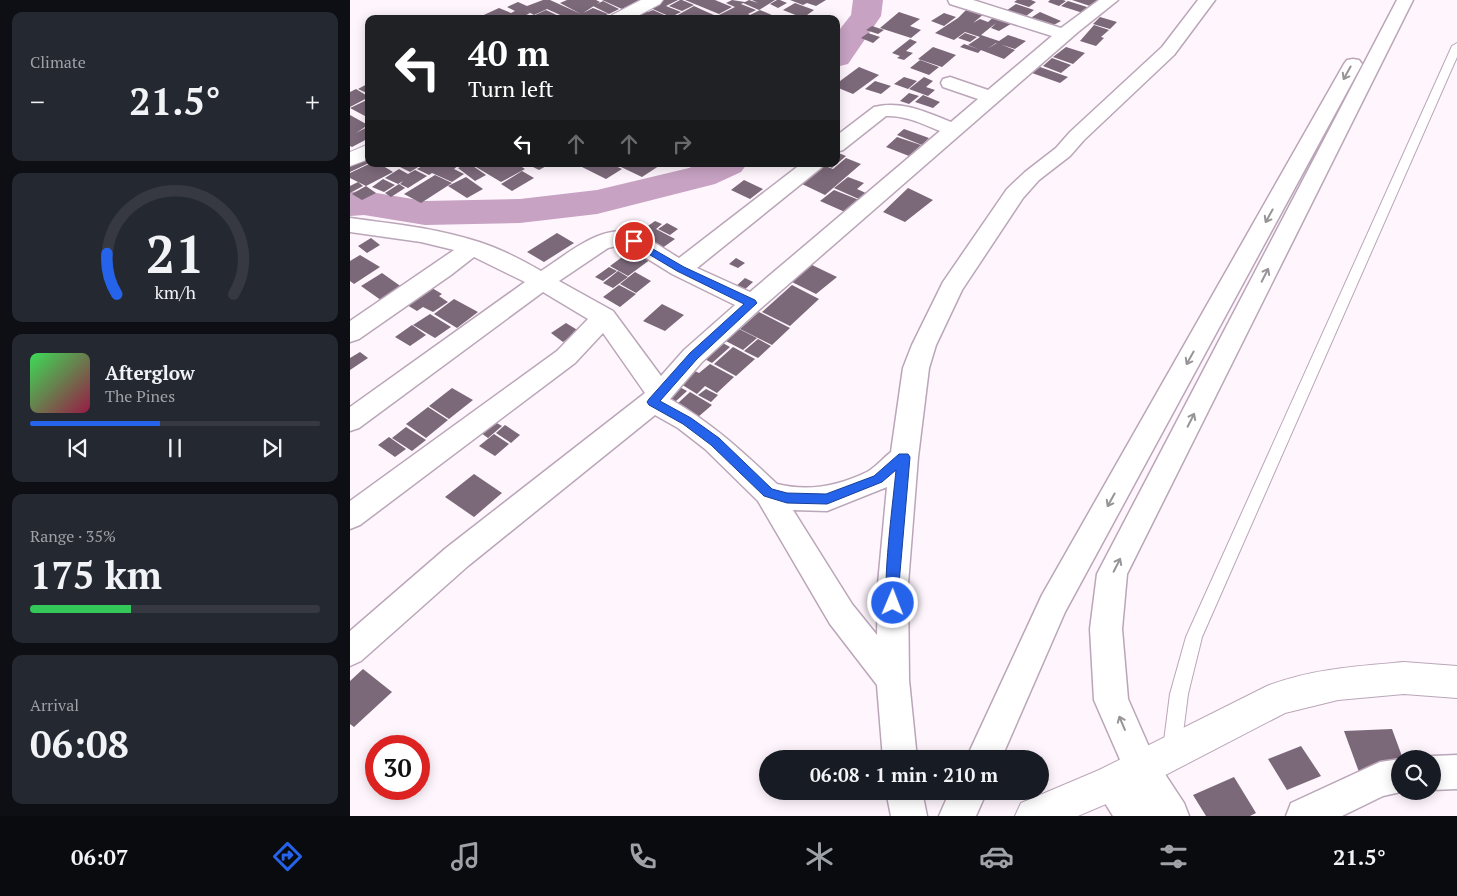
<!DOCTYPE html>
<meta charset="utf-8">
<style>
:root{--surface:#171b24;--page:#242831;--text:#f1f3f6;--muted:#9ea1a6;--line:#363941;--accent:#2563eb}
body{margin:0;font-family:"PT Serif",serif;background:var(--page);color:var(--text);height:100vh;display:flex;flex-direction:column;font-size:19px;white-space:nowrap}
*{box-sizing:border-box;margin:0}
p{font-size:16px;color:var(--muted)}
.icon{flex:none;width:28px;height:28px;fill:none;stroke:currentColor;stroke-width:2;stroke-linecap:round;stroke-linejoin:round}
.map{position:relative;flex:1;overflow:hidden}
.drawer{display:flex;flex-direction:column;gap:12px;padding:12px;background:#0d0f14;width:350px}
.drawer>*{flex:none}
.hud{position:absolute;left:15px;top:15px;width:475px;height:152px;border-radius:10px;box-shadow:0 2px 12px #0003;background:#202124;color:#fff;overflow:hidden}
.buttons{position:absolute;left:1041px;top:750px;display:grid;gap:10px}
.buttons a{display:grid;place-items:center;width:50px;height:50px;border-radius:50%;background:var(--surface);box-shadow:0 2px 12px #0003;font-size:25px}
.speed{position:absolute;left:15px;top:735px;display:flex;gap:10px;font-size:25px;font-weight:700;text-align:center}
.speed>*{display:grid;place-content:center;width:65px;height:65px;border-radius:50%;background:var(--surface);box-shadow:0 2px 12px #0003;line-height:1}
.speed .limit{border:8px solid #d22;background:#fff;color:#111}
.pin{position:absolute;display:grid;place-items:center;width:42px;height:42px;color:#fff;margin:-21px;border:2px solid #fff;border-radius:50%;box-shadow:0 1px 5px #0007}
.me{position:absolute;width:55px;margin:-28px;rotate:1deg;stroke-linejoin:round;filter:drop-shadow(0 0 4px #0008)}
.turn{display:flex;align-items:center;gap:18px;height:105px;padding:0 20px;font-size:22px}
.turn .icon{width:65px;height:65px;stroke-width:2.5}
.turn b{display:block;font-size:35px;line-height:42px}
.lanes{display:flex;align-items:center;height:48px;padding:0 20px;background:#0003;justify-content:center;gap:25px;direction:ltr}
.lanes .off{opacity:.35}
.big{font-size:38px;font-weight:700;line-height:1.1}
.drawer .tile{flex:1;display:flex;flex-direction:column;justify-content:center;gap:8px;min-width:0;padding:0 18px;border-radius:10px;background:var(--page)}
.drawer .dial{align-items:center;gap:0}
.dial svg{height:130px;overflow:visible;fill:none;stroke:var(--line);stroke-width:7;stroke-linecap:round;text-anchor:middle}
.dial text{fill:var(--text);stroke:none}
.song{display:flex;align-items:center;gap:15px}
.cover{width:60px;height:60px;border-radius:8px;background:linear-gradient(135deg,hsl(130 70% 55%),hsl(340 70% 35%))}
.played{height:5px;border-radius:2px;background:linear-gradient(90deg,var(--accent) 45%,var(--line) 45%)}
.keys{display:flex;justify-content:space-around;direction:ltr}
.heat{display:flex;justify-content:space-between;align-items:center;font-size:28px;direction:ltr}
.charge{height:8px;border-radius:4px;background:linear-gradient(90deg,#34c759 35%,var(--line) 0)}
.trip{position:absolute;left:409px;top:750px;width:290px;height:50px;border-radius:25px;background:var(--surface);box-shadow:0 2px 12px #0003;font-weight:700;line-height:50px;text-align:center}
.dock{display:flex;height:80px;justify-content:space-around;align-items:center;background:#090b0e;color:var(--muted)}
.dock .icon{width:35px;height:35px}
.dock .active{color:var(--accent)}
.dock b{font-size:22px;color:var(--text)}
main{display:flex;flex:1;min-height:0}
.map>svg:first-child{display:block}
</style>
<main>
<section class="drawer">
<div class="tile"><p>Climate</p>
<div class="heat"><a>−</a><b class="big">21.5°</b><a>+</a></div>
</div>
<div class="tile dial"><svg viewBox="0 0 100 80">
<path d="M14 69A42 42 0 1 1 86 69"/>
<path d="M14 69A42 42 0 0 1 8 44" stroke="#2563eb"/>
<text x="50" y="56" font-size="32" font-weight="700">21</text>
<text x="50" y="72" font-size="11">km/h</text>
</svg></div>
<div class="tile">
<div class="song"><i class="cover"></i><div><b>Afterglow</b><p>The Pines</p></div></div>
<div class="played"></div>
<div class="keys"><svg class="icon" aria-label="previous" viewBox="0 0 24 24"><path d="M18 5L8 12l10 7zM5 5v14"/></svg><svg class="icon" aria-label="pause" viewBox="0 0 24 24"><path d="M8 5v14M16 5v14"/></svg><svg class="icon" aria-label="next" viewBox="0 0 24 24"><path d="M6 5l10 7-10 7zM19 5v14"/></svg></div>
</div>
<div class="tile"><p>Range · 35%</p><b class="big">175 km</b><div class="charge"></div></div>
<div class="tile"><p>Arrival</p><b class="big">06:08</b></div>
</section>
<div class="map">
<svg width="1107" height="816" viewBox="0 0 1107 816">
<rect width="100%" height="100%" fill="#fef5fd"/>
<g fill="none" stroke-linecap="round" stroke-linejoin="round">
<!-- river -->
<path fill="#c7a2c3" fill-rule="evenodd" d="M503 0H533L531 16 498 64 486 67V34L501 15Z
M348 164H397L391 172 365 184 247 214 170 223 75 225 14 215 0 216V192L14 191 75 201 170 199 247 190 339 168Z"/>
</g>
<!-- building -->
<path fill="#7b6879" d="M193 0H200L231 14 210 3 217 0H246L250 2 233 13 243 8 258 14 249 19H219L197 9 184 15 173 9 180 13 169 19H162L155 16 148 19H125L149 8 161 13 165 11 157 7 168 2 177 6Z
M252 0H289L272 9Z
M312 0H328L316 6 331 12 321 17 298 7Z
M330 0H332L344 5 332 11 319 6Z
M335 0H365L382 7 369 14Z
M382 0 395 2 391 4 406 10 398 14 400 15 410 10 431 19H396L399 17 397 16 392 19H377L369 15 385 7 376 3Z
M399 0 408 3 402 0H425L409 10 393 3Z
M427 0H430L437 3 428 8 420 4Z
M440 0H476L466 6 457 3 453 5Z
M667 0H681L686 2 679 7 664 2Z
M700 0H713L716 1 709 6 698 2Z
M722 0H748L740 6Z
M253 1 269 9 259 14 243 6Z
M718 1 740 8 733 13 711 6Z
M445 3 464 10 453 18 433 10Z
M666 4 684 10 671 20 653 13Z
M344 6 357 12 371 18 350 19 346 17 333 19 326 16Z
M619 7 635 13 623 23 630 19 638 22 645 16 664 22 649 31 641 28 646 23 631 35 649 41 658 35 676 41 665 49 646 43 637 49 647 43 665 50 654 59 618 45 630 37 615 32 604 40 585 33 608 18Z
M196 10 215 19H171L179 15 183 16Z
M292 10 298 12 303 10 321 18 324 17 329 19H285L279 16Z
M549 12 570 19 560 26 571 30 561 38 530 28Z
M690 12 711 21 700 27 679 19Z
M594 13 606 17 594 26 581 21Z
M750 17 767 22 760 29 743 24Z
M744 25 759 30 751 37 754 38 746 46 730 41Z
M522 26 534 30 528 34 516 30Z
M518 33 530 37 523 43 511 38Z
M615 33 627 37 620 42 608 38Z
M560 39 567 42 556 51 563 53 554 60 547 58 550 56 542 53Z
M614 44 631 50 628 53 610 47Z
M583 47 606 55 592 67 568 59Z
M716 47 735 53 723 64 703 57Z
M702 58 721 65 711 73 693 66Z
M570 60 589 67 579 75 560 68Z
M509 67 529 75 503 94 486 87V84Z
M690 67 718 77 710 83 682 73Z
M554 77 567 81 558 89 544 84Z
M574 77 583 81 576 87 585 90 578 96 559 89Z
M525 81 541 86 531 94 515 89Z
M19 83V94L8 89Z
M6 89 19 97 0 107V92Z
M559 93 569 96 559 104 550 101Z
M573 95 590 102 583 108 565 102Z
M19 99V114L15 116 0 108Z
M0 115 18 125 6 133 19 126V138L2 147 0 146Z
M554 129 579 138 572 145 547 135Z
M547 137 571 145 559 156 536 147Z
M486 152 496 156 482 168 473 164H486Z
M12 156 19 160V163L0 172V162Z
M496 158 511 164 475 195 450 183 473 165 483 169Z
M19 164H30L43 172 16 186 0 178V173Z
M44 164H73L60 172Z
M76 164H106L109 165 104 169 114 174 102 182 82 173 79 175 67 169Z
M116 164H120L136 175 125 181 108 168Z
M121 164H167L175 169 151 182Z
M177 164H200L189 170Z
M237 164H261L272 169 256 179 232 167Z
M276 164H312L292 177 271 167Z
M49 169 58 174 65 170 77 176 58 188 50 184 53 181 48 184 35 178Z
M172 171 184 178 162 191 151 184Z
M85 175 102 183 71 203 54 194Z
M116 177 133 189 117 198 98 186Z
M498 177 514 183 507 189 518 194 511 200 484 188Z
M33 179 45 185 34 192 22 187Z
M394 180 413 189 400 199 381 190Z
M8 182 13 186 0 193V186Z
M49 184 55 188 41 197 35 193Z
M16 186 26 193 12 200 2 194Z
M558 188 583 200 555 222 533 212Z
M484 190 509 200 495 212 470 201Z
M305 221 312 224 306 229 325 239 308 251 282 237Z
M317 223 328 229 320 235 308 229Z
M207 233 224 243 194 262 177 252Z
M21 238 30 245 17 253 8 246Z
M283 249 301 259 278 276 260 266Z
M10 255 30 267 4 284 0 281V261Z
M386 258 395 263 388 268 379 264Z
M460 264 487 277 466 294 440 281Z
M259 267 267 271 253 281 245 277Z
M268 271 278 277 263 288 253 283Z
M285 272 301 281 286 293 270 284Z
M32 273 56 290 35 303 11 286Z
M395 278 403 282 392 292 384 288Z
M77 285 92 294 89 296 98 302 83 312 73 307 67 311 52 302Z
M269 285 286 294 270 307 253 297Z
M442 285 469 299 440 326 412 312Z
M104 299 128 312 107 328 84 314Z
M312 304 334 315 315 331 293 321Z
M409 312 440 328 422 345 390 329Z
M80 314 101 327 85 338 63 325Z
M216 323 229 331 213 342 201 333Z
M62 325 76 335 60 346 45 337Z
M385 327 407 338 393 350 372 339Z
M408 339 421 346 408 358 394 351Z
M369 341 380 347 362 363 351 357Z
M383 347 405 359 386 376 364 364Z
M10 352 18 358 0 370V358Z
M360 364 384 377 367 393 355 386 347 394 326 381 337 367 349 373Z
M324 384 337 391 325 402 312 395Z
M102 388 123 400 99 419 79 406Z
M356 389 368 395 361 402 348 395Z
M340 392 362 405 348 417 326 405Z
M78 407 98 420 76 438 56 424Z
M145 422 152 426 138 438 131 433Z
M155 425 170 435 161 443 146 433Z
M56 427 76 440 62 451 42 438Z
M144 434 159 444 145 456 129 446Z
M39 437 56 449 45 457 28 445Z
M124 474 152 493 124 517 95 497Z
M13 669 42 692 4 727 0 724V681Z
M1042 729 1053 759H1050V770L1009 772 994 731Z
M951 746 971 776 937 790 918 759Z
M884 777 906 813 900 816H856L843 795Z"/>
<g fill="none" stroke-linecap="round" stroke-linejoin="round">
<!-- lane casing -->
<g stroke="#baa6b8" stroke-width="2">
<path id="lane" d="M1107 43V57L852 637 838 694 831 749 828 755 822 758 816 755 813 749 820 694 836 637 1102 46Z"/>
</g>
<!-- street casing -->
<g stroke="#baa6b8" stroke-width="3">
<path id="street" d="M598 0H623L711 28 749 0H768L728 32 410 309 352 362 320 399C362 423 392 451 427 484 458 492 488 486 517 472 526 467 533 458 541 452L553 368 562 345 593 282 657 189 675 172 706 148 720 132 812 47 848 0H865L824 55 734 140 720 156 689 180 673 198 612 290 586 345 579 368 568 457 558 584 559 680 567 759H533L527 685 480 624 408 501 355 449 328 428 305 415 118 566 11 661 0 666V631L96 548 295 393 253 333 225 363 10 525 0 529V501L207 351 238 319 193 292 9 428 0 431V407L175 282 124 257 101 275 9 339 0 342V321L104 250 71 242 0 232V218C43 224 87 228 129 242 151 249 172 260 191 271 221 252 255 219 292 236 305 242 317 251 329 258L451 164H474L471 168 347 268 400 292 590 131C573 124 555 115 536 116L493 150 486 152V136L524 107C551 100 576 112 601 122L628 99 593 87 591 83 593 79 600 77 638 90 702 36 600 4ZM271 245 277 246 322 274 385 305 334 350 311 376 263 311 209 281 258 248ZM537 487 528 584 527 635 502 604 443 510 477 511Z
M1047 0H1063L777 574 772 629 778 699 803 756 834 803 839 816H763L750 795 744 783 750 771 762 765 775 771 744 700 740 629 747 574Z
M1003 59 1009 60 1012 64 715 612 651 759H616L692 595 994 64 997 60Z
M1107 755V789L1082 790V759H1074L1082 756Z
M1050 759V791H1055L1033 796 992 816H936L941 803 1030 762Z
M536 791H572L577 816H541Z
M600 791H637L626 816H589Z"/>
</g>
<!-- secondary casing -->
<g stroke="#baa6b8" stroke-width="2">
<path id="secondary" d="M291 0H313L310 4 282 19H259L262 15Z
M19 144V159L0 166V152Z
M1054 662 1107 666V698L1054 694 988 700 935 713 775 796 728 816H665L671 803 749 770 917 686C960 669 1008 666 1054 662Z"/>
</g>
<!-- lane -->
<use href="#lane" fill="#fff" fill-rule="evenodd"/>
<!-- street -->
<use href="#street" fill="#fff" fill-rule="evenodd"/>
<!-- secondary -->
<use href="#secondary" fill="#fff" fill-rule="evenodd"/>
</g>
<!-- one-way arrows -->
<defs><path id="oneway-shaft" d="M-6 0H5M1.5-3L5.5 0L1.5 3" fill="none" stroke-width="1.6" stroke-linecap="round" stroke-linejoin="round" transform="scale(1.25)"/></defs>
<g stroke="#979497">
<use href="#oneway-shaft" transform="translate(997 73) rotate(119)"/>
<use href="#oneway-shaft" transform="translate(919 216) rotate(119)"/>
<use href="#oneway-shaft" transform="translate(915 275) rotate(-63)"/>
<use href="#oneway-shaft" transform="translate(840 358) rotate(119)"/>
<use href="#oneway-shaft" transform="translate(841 420) rotate(-63)"/>
<use href="#oneway-shaft" transform="translate(761 500) rotate(119)"/>
<use href="#oneway-shaft" transform="translate(767 565) rotate(-63)"/>
<use href="#oneway-shaft" transform="translate(772 723) rotate(-113)"/>
</g>
<!-- route -->
<path fill="#2563eb" stroke="#184099" d="M284 238 334 267 405 300 407 303 347 359 310 401 341 418 369 438 422 489 437 493 476 494 524 476 549 454H558L560 457 549 584V603L547 607 543 609 538 607C531 591 544 494 546 470L532 482 477 504 437 503 414 496 361 445 333 424 299 405 297 402 299 399 340 353 394 304 327 271 280 243V239Z"/>
</svg>
<div class="buttons">
<a><svg class="icon" aria-label="search" viewBox="0 0 24 24"><circle cx="10" cy="10" r="6"/><path d="M15 15l6 6"/></svg></a>
</div>
<div class="speed"><div class="limit">30</div></div>
<div class="pin" style="left:284px;top:241px;background:#d93025"><svg class="icon" aria-label="arrive" viewBox="0 0 24 24"><path d="M6 21V4h12l-3 4 3 4H6"/></svg></div>
<svg class="me" style="left:543px;top:603px" viewBox="-20 -20 40 40"><circle r="17" fill="#2563eb" stroke="#fff" stroke-width="3"/><path d="M0-11L8 9 0 5-8 9z" fill="#fff"/></svg>
<div class="trip">06:08 · 1 min · 210 m</div>
<div class="hud">
<div class="turn"><svg class="icon" aria-label="left" viewBox="0 0 24 24"><path d="M17 20v-9H6M10 6l-5 5 5 5"/></svg><div><b>40 m</b>Turn left</div></div>
<div class="lanes"><svg class="icon" aria-label="left" viewBox="0 0 24 24"><path d="M17 20v-9H6M10 6l-5 5 5 5"/></svg><svg class="icon off" aria-label="ahead" viewBox="0 0 24 24"><path d="M12 20V5M6 11l6-6 6 6"/></svg><svg class="icon off" aria-label="ahead" viewBox="0 0 24 24"><path d="M12 20V5M6 11l6-6 6 6"/></svg><svg class="icon off" aria-label="right" viewBox="0 0 24 24"><path d="M7 20v-9h11M14 6l5 5-5 5"/></svg></div>
</div>
</div>
</main>
<nav class="dock">
<b>06:07</b>
<svg class="icon active" aria-label="directions" viewBox="0 0 24 24"><path d="M12 3l9 9-9 9-9-9zM9 14v-3h6M13 9l2 2-2 2"/></svg>
<svg class="icon" aria-label="music" viewBox="0 0 24 24"><path d="M9 18V5l10-2v13"/><circle cx="6" cy="18" r="3"/><circle cx="16" cy="16" r="3"/></svg>
<svg class="icon" aria-label="phone" viewBox="0 0 24 24"><path d="M5 4h4l2 5-3 2q2 4 5 5l2-3 5 2v4C11 20 4 13 5 4z"/></svg>
<svg class="icon" aria-label="climate" viewBox="0 0 24 24"><path d="M12 3v18M4 7l16 10M4 17L20 7"/></svg>
<svg class="icon" aria-label="car" viewBox="0 0 24 24"><path d="M5 17H2v-5l4-1 3-4h7l3 4 3 1v5h-3M9 17h6M6 11h13"/><circle cx="7" cy="17" r="2"/><circle cx="17" cy="17" r="2"/></svg>
<svg class="icon" aria-label="filters" viewBox="0 0 24 24"><path d="M4 7h16M4 17h16"/><circle cx="9" cy="7" r="2"/><circle cx="15" cy="17" r="2"/></svg>
<b>21.5°</b>
</nav>
